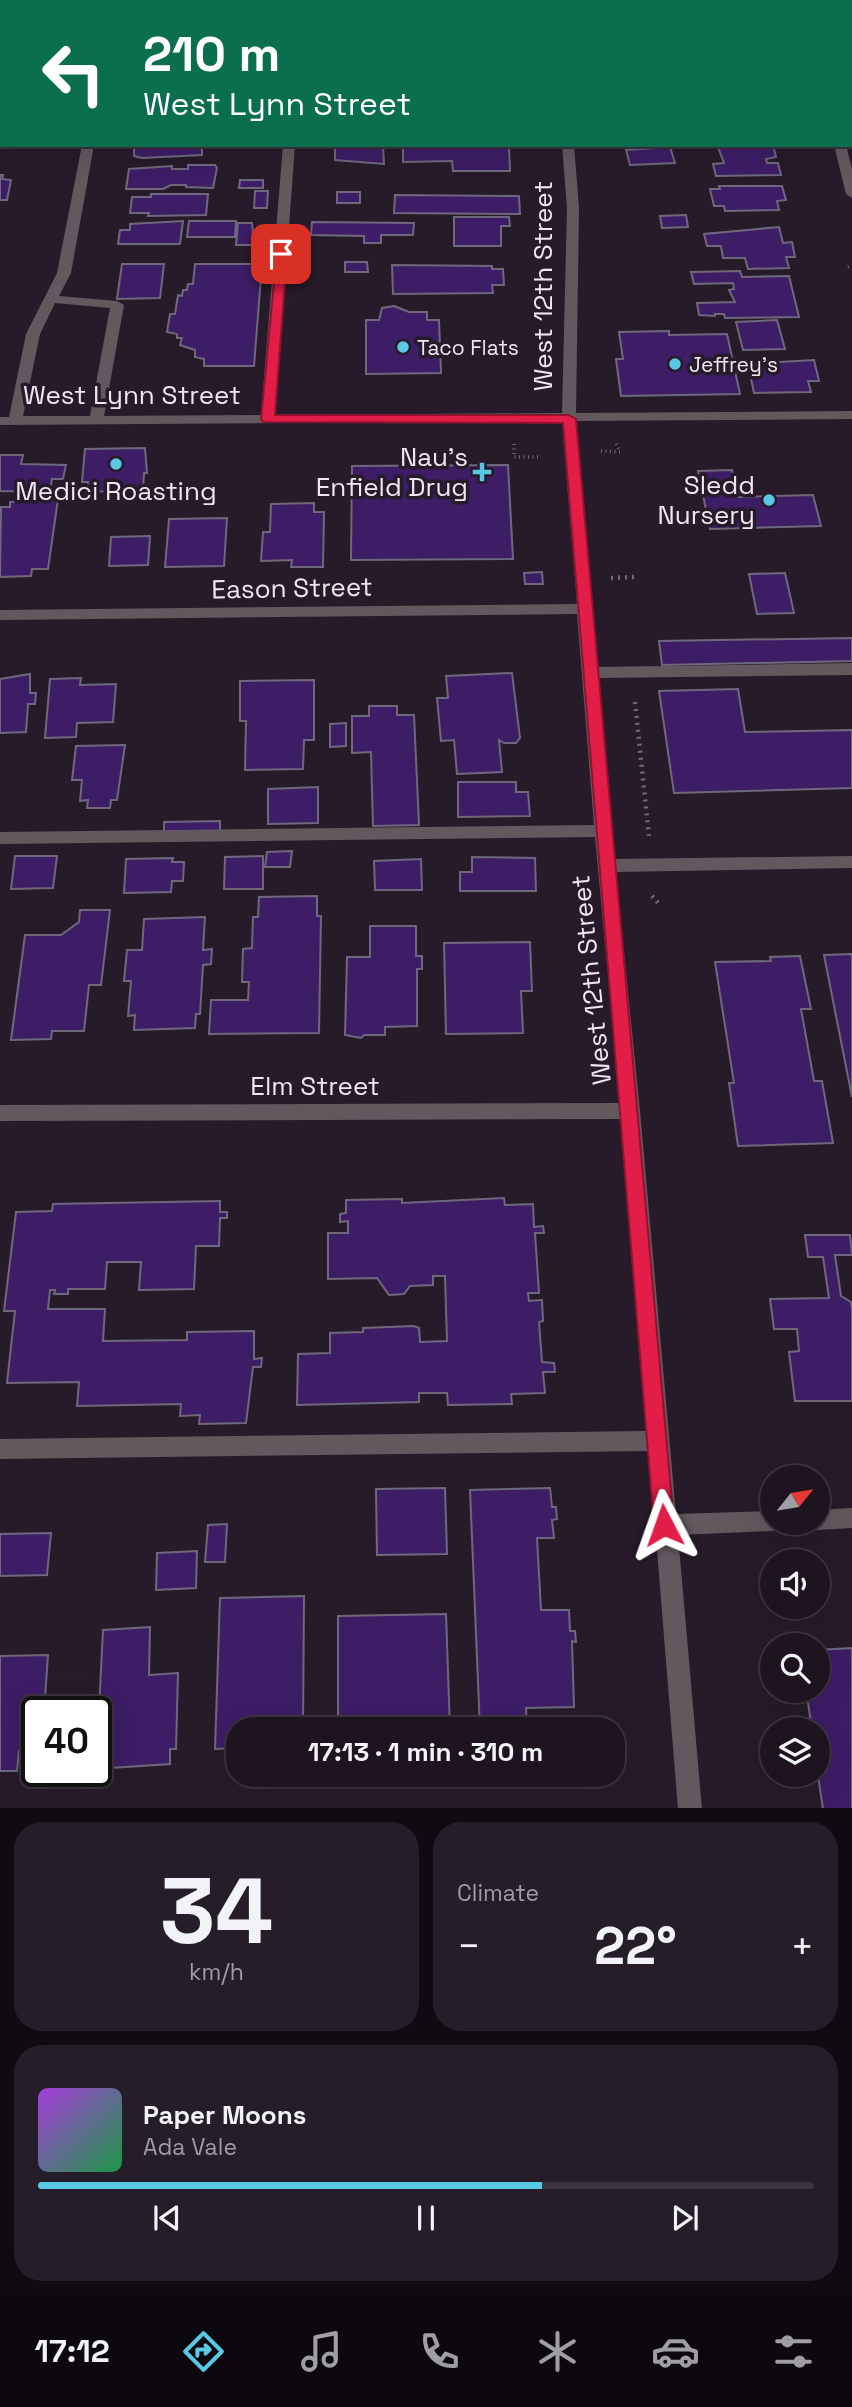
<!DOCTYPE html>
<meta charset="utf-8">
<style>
:root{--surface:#1d1420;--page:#251d29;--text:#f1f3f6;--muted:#a09ea5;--line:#3b333e;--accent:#59c8e4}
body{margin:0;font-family:"Space Grotesk",sans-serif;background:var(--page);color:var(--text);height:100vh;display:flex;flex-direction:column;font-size:26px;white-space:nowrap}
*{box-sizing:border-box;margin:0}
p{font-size:23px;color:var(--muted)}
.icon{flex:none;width:38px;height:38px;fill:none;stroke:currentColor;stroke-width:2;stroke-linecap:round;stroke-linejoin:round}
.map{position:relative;height:1808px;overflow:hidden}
.details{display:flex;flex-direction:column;gap:14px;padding:14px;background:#100b12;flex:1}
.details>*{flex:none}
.hud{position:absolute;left:0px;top:0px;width:852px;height:147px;box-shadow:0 7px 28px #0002,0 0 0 2px var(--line);background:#0b6e4f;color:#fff;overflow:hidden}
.needle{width:46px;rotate:60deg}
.buttons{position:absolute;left:760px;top:1465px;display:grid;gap:14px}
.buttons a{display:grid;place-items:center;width:70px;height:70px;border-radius:50%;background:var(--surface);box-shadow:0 7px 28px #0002,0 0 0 2px var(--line);font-size:35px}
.speed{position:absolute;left:21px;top:1696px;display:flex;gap:14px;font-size:35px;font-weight:700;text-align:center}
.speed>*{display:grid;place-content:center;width:91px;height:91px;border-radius:50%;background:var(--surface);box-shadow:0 7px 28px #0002,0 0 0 2px var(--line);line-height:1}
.speed .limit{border:4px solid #111;border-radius:10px;background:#fff;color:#111}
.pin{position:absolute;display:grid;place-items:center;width:60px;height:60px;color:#fff;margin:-30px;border-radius:14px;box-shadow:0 4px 10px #0006}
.me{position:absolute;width:77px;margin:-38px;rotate:356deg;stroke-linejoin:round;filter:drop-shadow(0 0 5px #0008)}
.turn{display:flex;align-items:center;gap:24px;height:147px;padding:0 28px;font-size:32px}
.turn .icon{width:91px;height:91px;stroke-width:2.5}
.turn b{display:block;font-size:49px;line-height:60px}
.big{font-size:52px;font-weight:600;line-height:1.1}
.details .card{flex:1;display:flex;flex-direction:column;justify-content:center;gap:10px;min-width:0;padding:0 24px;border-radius:28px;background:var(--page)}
.details .dial{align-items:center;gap:0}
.dial b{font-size:91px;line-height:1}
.song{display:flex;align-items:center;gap:21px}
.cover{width:84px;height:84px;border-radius:10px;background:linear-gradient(135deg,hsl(280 70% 55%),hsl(140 70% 35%))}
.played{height:7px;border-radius:4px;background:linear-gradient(90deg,var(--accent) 65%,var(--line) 65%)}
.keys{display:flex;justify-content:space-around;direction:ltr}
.heat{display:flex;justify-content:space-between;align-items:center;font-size:38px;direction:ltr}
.details .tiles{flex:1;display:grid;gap:14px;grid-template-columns:1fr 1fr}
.card:last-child{grid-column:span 2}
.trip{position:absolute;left:226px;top:1717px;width:399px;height:70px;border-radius:28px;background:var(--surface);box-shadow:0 7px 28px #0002,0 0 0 2px var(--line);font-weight:600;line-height:70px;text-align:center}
.tabs{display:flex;height:112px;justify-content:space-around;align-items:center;background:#0c080d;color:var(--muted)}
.tabs .icon{width:49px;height:49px}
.tabs .selected{color:var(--accent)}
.tabs b{font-size:32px;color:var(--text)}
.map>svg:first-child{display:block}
</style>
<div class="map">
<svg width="852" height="1809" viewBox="0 0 852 1809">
<rect width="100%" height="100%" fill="#271b2a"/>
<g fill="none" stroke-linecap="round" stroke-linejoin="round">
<!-- stream -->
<path fill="#2e2c75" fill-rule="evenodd" d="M291 0H301V2H291Z"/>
</g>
<!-- building -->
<path fill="#3d1d66" stroke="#6f687d" stroke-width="2" d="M134 145H202V155L142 158 134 156Z
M351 145H383L384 164 335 160V148H351Z
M403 145 509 147 510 171H453L452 161 403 162Z
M773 145 776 157 766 159 767 163H778L781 175 716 176 713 164 724 163 718 147Z
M670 147 675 163 630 165 626 150Z
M188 165H215L217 168 213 188 186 187V185H171L163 189H126L129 169 172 166V169H188Z
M0 175H3L2 179 11 180 7 200H0Z
M240 180H263V188H239Z
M719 186H782L786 200 777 201 779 210 725 211 724 206H714L710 189H720Z
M255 191H268L267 208H254Z
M337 192H360V203H337Z
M151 194H208L206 215 148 216 149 213H130L132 197H151Z
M395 195 519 196 520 214 394 213Z
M686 215 688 227 662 228 660 216Z
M454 217H509L510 226H501V246H454Z
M183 221 180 244H118L120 230H130V224Z
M189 221H236L235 237H187Z
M312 222 414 223 413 235H381V243H364V236L311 235Z
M238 223H252L254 245H236Z
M779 227 783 243 792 242 795 257H786L789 268 748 269 745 258H723L721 246H707L704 234Z
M345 262H367L368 272H345Z
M122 264H164L160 298 117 299Z
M195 264H262L254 366H204V359L195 357V350L180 345 182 338H177V334L167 332 170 314H175L178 295 182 296 183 290H187L188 284H193Z
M392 265 492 266V269H503L504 285H492L493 293 393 294Z
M740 271 742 277 789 276 799 317 725 318 724 314H715V316L699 315 697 303 735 302 729 290 734 289 733 283 694 284 691 272Z
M394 306 409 312H427V320H439L441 373 366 374V320H379L382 308Z
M777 320 785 349 743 350 736 322Z
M669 331V335L727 334 740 394 621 396 616 359H623L619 332Z
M814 360 819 381H808L811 392 754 393 749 369 744 370 742 364Z
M145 448 147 473H144L143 490 87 492 88 482H82L85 449Z
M0 455H23L21 464 66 465 63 479H52L50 492 0 491Z
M508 465 513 559 351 560 352 466Z
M732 470 738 497 813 495 821 526 710 529 698 471Z
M58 499 48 569H32L31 576 0 577 1 507H10V502Z
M314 503V512H324L323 567H291L292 560 261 561 263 532H270L271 504Z
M227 518 224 566 165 567 169 519Z
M150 536 148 565 109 566 111 537Z
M542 572 543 584H525L524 573Z
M785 573 794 613 757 614 749 574Z
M852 638V661L662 665 659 641Z
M512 673 520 738 516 743H504L499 740 502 772 457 774 454 740 441 741 437 698H448L446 676Z
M30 674V693H36L35 704H28L26 732 0 733V679Z
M81 678 80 685 116 684 113 722 77 723 76 737 45 738 50 679Z
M314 680V740H304L303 769 245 770 246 721H240V681Z
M738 689 745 732 852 730V788L674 793 659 691Z
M369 706H397V715H414L419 825 373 826 371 752 352 753V716H369Z
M346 723V746L330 747V724Z
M125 745 117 800H111L110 808H87L88 800 80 801 82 780H72L76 746Z
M458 782H516V792H528L530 816 458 817Z
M318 787V823L268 824V789Z
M220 821V832L164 833V822Z
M292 851 290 867H265L267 852Z
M15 856H57L53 888 11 889Z
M263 856V889H224L225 857Z
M472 857 535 858 536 891H460V872H472Z
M173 858 172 862H184L183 881H172L171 892 124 893 126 859Z
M421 859 422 890H375L374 861Z
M317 896V916H321L319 1033 209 1034 211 1000H248L249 982H242L243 949 252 948 253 917H258L259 897Z
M80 910H110L101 985H89L84 1031H52L51 1039 11 1040 25 935H61L79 922Z
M205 917 203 950 212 949 211 964 203 965 200 1014H196L195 1028 134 1030 135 1015 128 1016 131 981H124L127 950H142L144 919Z
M370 926H416V956H422V969H417V1026L385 1027V1035H364L361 1038 345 1035 347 957H370Z
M530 942 532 991H521L523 1033 446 1034 444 943Z
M852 954V1097L824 955Z
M800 956 811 1009H801L814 1081H822L833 1143 738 1146 729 1083H734L715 962 771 961 770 957Z
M504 1198 505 1205 533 1204 534 1227 543 1226 544 1233H535L539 1293H528L529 1301 542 1300 543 1321 539 1322 542 1362 554 1363 555 1372H543L545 1393 511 1394 512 1404 448 1405 447 1393H419V1402L297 1405 298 1354 330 1353V1333L363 1332V1328L414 1326 419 1328 420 1342 447 1341 445 1276H433V1285L410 1286 404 1294 389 1295 377 1278 328 1279V1233H348V1221L340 1222V1214L346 1213V1200L402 1199V1203Z
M220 1201V1212H227V1218H220L219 1246H196L194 1289 139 1290 141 1262H107L105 1289H68V1294H54L55 1290H50L48 1309H105L103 1341 187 1340V1332L254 1331V1359L262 1358 261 1367H253L246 1423 199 1424 200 1415 180 1416 181 1404 77 1406 79 1382 7 1383 15 1311H4L16 1212 52 1211 53 1204Z
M805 1235H850L852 1255H835L841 1296 851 1302 852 1309V1401H795L789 1352 799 1351 797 1329H774L770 1299 829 1298 823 1257H808Z
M445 1488 447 1554 377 1555 376 1489Z
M550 1488 552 1507H556L557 1519 552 1520 554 1538H537L541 1610H569L570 1631H575L576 1642 572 1641 574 1707 526 1708 527 1729H480L470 1490Z
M227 1524 225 1562H205L208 1525Z
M51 1533 47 1575 0 1576V1534Z
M197 1551 196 1588 156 1590 157 1553Z
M304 1596 303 1729H238V1748L215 1749 220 1598Z
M446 1614 450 1729H332V1721H338V1616Z
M150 1627 149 1675 178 1673 176 1749H170V1764L96 1769 103 1630Z
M852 1648V1809H823L817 1769V1729H812L806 1690H817V1650Z
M48 1655 44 1712H37V1751H19L17 1771H0V1656Z"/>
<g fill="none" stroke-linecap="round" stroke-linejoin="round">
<!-- path-far1 -->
<path stroke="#746977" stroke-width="3.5" stroke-dasharray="1 3.5" stroke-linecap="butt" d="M848 267 852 265
M514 444V457H541
M601 451 620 452 616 443"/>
<!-- path -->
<path stroke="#746977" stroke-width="4.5" stroke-dasharray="2 5" stroke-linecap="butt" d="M611 578 634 577
M635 702 649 836
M652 896 659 904"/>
<!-- minor -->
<path fill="#62595f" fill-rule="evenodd" d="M552 0H564V2H552Z
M800 0H812V2H800Z
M82 145H94L71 273 59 296 117 301 124 305 104 416 261 415 283 145H295L275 415 562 413 567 208 562 145H574L579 208 576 413 852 411V419L576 421 597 667 852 663V675L598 678 614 859 852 856V868L616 872 640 1111 676 1514 772 1511V1522H782L780 1528 772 1531 678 1535 702 1809H678L649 1451 0 1459V1439L647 1431 622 1119 0 1121V1105L620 1103 595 837 0 844V832L594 825 577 614 0 620V610L577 604 562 421 0 425V417H9L26 334 57 273ZM55 303 110 308 90 416H23L40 334Z
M834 145H846L852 169V198L846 194Z
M852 1508V1528L817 1530 809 1527 807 1522H817V1510Z"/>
</g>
<!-- route -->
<path fill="#e11d48" stroke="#92132f" stroke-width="2" d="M277 252 287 254 275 415H569L576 419 674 1525 671 1532 664 1535 657 1532 654 1525 563 423 263 422 261 419Z"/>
<!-- markers -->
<g fill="#59c8e4" stroke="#271b2a" stroke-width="2.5">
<circle cx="403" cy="347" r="7"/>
<circle cx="675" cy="364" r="7"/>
<circle cx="116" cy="464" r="7"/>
<path d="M478.5 461.5h7v7h7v7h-7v7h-7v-7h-7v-7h7z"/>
<circle cx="769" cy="500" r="7"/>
</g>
<g text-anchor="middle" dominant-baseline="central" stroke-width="7" stroke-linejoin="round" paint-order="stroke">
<!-- far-poi labels -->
<g font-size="21" fill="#efe6f1" stroke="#271b2a" text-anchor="start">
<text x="417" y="347">Taco Flats</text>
<text x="689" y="364">Jeffrey's</text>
</g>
<!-- street labels -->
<g font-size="26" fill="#efe6f1" stroke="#271b2a">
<text transform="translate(543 286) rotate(-90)">West 12th Street</text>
<text x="132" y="395">West Lynn Street</text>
<text transform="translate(292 588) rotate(-1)">Eason Street</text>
<text transform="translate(591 980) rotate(-96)">West 12th Street</text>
<text x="315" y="1086">Elm Street</text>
</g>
<!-- poi labels -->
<g font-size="26" fill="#efe6f1" stroke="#271b2a" text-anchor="end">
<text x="468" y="457">Nau's<tspan x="468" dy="30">Enfield Drug</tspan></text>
<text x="755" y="485">Sledd<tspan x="755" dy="30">Nursery</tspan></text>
<text x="116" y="491" text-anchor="middle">Medici Roasting</text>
</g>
</g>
</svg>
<div class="buttons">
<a><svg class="needle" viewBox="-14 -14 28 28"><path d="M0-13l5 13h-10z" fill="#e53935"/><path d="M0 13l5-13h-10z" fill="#a09ea5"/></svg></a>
<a><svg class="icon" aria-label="sound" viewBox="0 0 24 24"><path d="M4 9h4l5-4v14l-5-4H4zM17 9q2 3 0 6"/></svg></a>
<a><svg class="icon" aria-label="search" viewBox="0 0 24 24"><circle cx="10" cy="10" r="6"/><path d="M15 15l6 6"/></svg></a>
<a><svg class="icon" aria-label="layers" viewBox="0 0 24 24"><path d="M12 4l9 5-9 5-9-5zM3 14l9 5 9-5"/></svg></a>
</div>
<div class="speed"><div class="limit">40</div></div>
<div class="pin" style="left:281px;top:254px;background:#d93025"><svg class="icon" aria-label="arrive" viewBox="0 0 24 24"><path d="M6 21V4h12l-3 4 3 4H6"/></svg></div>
<svg class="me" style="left:664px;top:1525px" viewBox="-20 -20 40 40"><path d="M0-17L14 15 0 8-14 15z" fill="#e11d48" stroke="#fff" stroke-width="4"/></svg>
<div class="trip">17:13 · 1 min · 310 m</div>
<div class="hud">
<div class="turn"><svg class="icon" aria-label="left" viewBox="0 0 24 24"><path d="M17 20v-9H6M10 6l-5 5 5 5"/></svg><div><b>210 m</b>West Lynn Street</div></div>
</div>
</div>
<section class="details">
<div class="tiles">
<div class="card dial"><b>34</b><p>km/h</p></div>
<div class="card"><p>Climate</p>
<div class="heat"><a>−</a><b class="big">22°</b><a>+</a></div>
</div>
<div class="card">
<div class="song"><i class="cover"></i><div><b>Paper Moons</b><p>Ada Vale</p></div></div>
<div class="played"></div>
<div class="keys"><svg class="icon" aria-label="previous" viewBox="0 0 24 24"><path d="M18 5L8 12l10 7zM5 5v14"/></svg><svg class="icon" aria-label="pause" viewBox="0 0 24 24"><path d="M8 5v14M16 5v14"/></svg><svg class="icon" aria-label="next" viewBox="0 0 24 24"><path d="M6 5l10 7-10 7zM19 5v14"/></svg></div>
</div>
</div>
</section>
<nav class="tabs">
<b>17:12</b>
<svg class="icon selected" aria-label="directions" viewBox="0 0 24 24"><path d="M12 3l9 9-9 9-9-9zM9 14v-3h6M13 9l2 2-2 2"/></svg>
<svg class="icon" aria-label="music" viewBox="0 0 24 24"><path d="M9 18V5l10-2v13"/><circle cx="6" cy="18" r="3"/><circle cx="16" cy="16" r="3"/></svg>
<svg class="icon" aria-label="phone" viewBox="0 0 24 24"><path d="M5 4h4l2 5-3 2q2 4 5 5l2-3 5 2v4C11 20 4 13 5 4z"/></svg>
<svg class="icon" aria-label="climate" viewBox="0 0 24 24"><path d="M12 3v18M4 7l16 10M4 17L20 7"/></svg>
<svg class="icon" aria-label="car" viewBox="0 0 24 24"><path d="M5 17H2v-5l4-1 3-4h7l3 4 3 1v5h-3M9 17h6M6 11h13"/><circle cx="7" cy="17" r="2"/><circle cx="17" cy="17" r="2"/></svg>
<svg class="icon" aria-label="filters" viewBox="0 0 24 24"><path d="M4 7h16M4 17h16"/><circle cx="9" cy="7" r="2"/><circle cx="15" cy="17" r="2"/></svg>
</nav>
